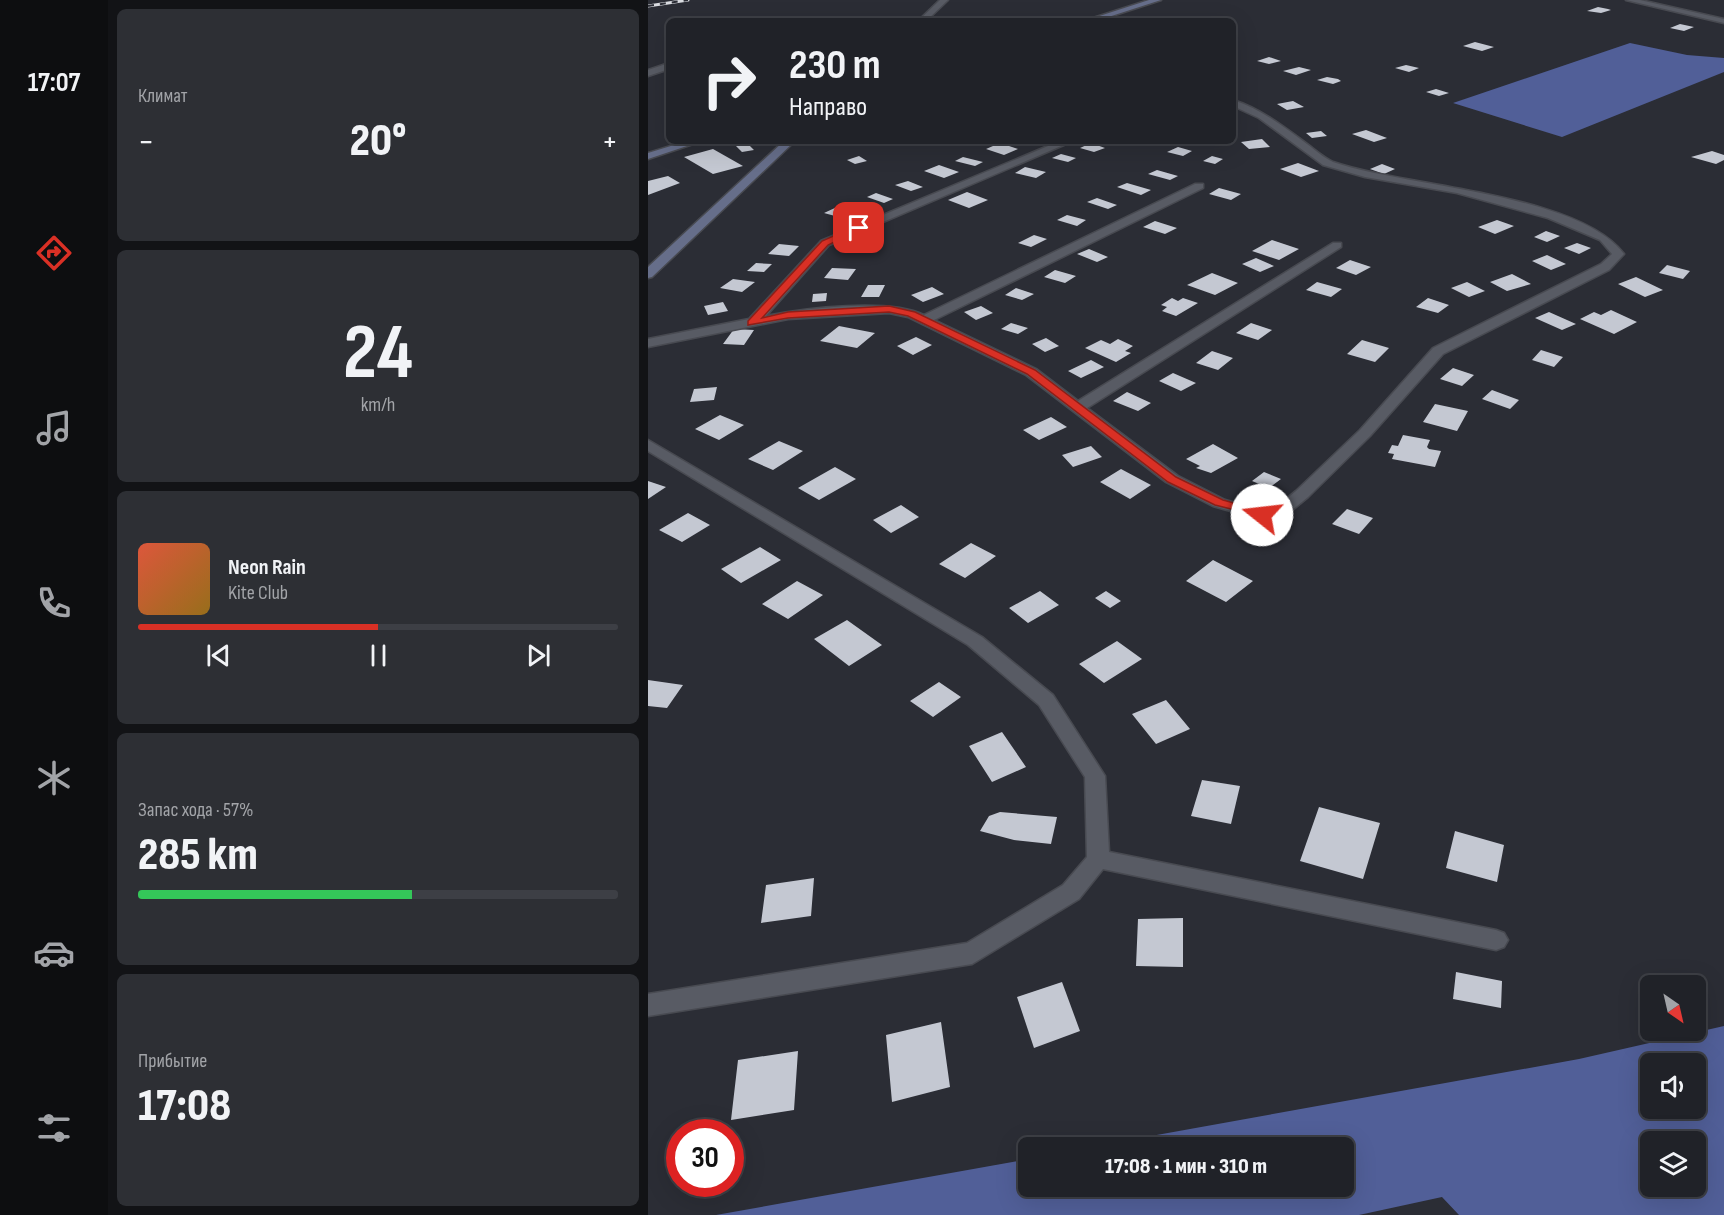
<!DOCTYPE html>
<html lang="ru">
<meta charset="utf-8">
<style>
:root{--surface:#202228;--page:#2d2f34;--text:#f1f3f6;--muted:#a2a4a8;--line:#3d3f45;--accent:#d93025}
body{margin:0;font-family:"Sofia Sans Condensed",sans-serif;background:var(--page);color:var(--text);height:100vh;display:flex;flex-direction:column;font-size:22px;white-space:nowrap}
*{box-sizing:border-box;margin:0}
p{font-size:20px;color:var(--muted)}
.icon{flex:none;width:33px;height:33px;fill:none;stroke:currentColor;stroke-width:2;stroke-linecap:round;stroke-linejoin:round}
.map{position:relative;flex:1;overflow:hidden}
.panel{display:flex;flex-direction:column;gap:9px;padding:9px;background:#121316;width:540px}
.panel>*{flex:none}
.hud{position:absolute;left:18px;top:18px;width:570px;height:126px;border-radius:9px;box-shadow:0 6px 24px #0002,0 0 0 2px var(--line);background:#202228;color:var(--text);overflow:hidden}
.needle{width:39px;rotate:146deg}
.fabs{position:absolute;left:992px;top:975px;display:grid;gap:12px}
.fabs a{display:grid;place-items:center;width:66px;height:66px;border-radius:9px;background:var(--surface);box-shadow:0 6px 24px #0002,0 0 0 2px var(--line);font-size:30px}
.speed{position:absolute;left:18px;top:1119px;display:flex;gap:12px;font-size:30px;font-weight:700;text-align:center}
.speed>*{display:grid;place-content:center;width:78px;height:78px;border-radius:50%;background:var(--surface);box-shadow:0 6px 24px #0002,0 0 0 2px var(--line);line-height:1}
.speed .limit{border:9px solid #d22;background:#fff;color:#111}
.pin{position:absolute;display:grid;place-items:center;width:51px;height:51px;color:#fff;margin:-26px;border-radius:12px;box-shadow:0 3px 9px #0006}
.me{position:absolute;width:66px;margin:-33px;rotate:286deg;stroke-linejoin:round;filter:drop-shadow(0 0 4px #0008)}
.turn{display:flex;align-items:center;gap:21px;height:126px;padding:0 24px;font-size:27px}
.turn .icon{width:78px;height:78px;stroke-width:2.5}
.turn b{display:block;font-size:42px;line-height:51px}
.big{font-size:45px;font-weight:800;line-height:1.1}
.panel .card{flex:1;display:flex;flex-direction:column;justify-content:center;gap:9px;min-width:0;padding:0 21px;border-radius:9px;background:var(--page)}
.panel .dial{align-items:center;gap:0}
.dial b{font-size:78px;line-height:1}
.song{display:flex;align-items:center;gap:18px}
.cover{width:72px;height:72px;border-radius:9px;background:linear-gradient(135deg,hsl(10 70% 55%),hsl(40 70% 35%))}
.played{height:6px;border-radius:3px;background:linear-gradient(90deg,var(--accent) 50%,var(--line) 50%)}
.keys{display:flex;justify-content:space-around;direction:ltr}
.heat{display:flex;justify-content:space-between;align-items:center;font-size:33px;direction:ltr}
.charge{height:9px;border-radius:4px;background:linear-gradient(90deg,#34c759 57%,var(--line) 0)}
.trip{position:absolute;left:370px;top:1137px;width:336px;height:60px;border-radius:9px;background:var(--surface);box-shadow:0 6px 24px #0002,0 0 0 2px var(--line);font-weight:800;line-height:60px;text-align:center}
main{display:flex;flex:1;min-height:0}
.dock{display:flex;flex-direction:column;width:108px;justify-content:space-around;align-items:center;background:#0d0e10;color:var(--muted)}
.dock .icon{width:42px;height:42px}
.dock .selected{color:var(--accent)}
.dock b{font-size:27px;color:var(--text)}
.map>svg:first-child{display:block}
</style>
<main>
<nav class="dock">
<b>17:07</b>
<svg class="icon selected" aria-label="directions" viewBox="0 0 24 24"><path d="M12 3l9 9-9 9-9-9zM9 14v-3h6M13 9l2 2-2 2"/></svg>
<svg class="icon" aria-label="music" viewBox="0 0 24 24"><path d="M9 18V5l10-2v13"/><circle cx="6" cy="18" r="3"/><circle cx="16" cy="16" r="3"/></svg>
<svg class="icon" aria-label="phone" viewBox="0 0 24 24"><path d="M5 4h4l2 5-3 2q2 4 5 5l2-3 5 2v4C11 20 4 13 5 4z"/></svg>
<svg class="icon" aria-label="climate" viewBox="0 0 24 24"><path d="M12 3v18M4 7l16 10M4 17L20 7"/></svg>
<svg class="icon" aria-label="car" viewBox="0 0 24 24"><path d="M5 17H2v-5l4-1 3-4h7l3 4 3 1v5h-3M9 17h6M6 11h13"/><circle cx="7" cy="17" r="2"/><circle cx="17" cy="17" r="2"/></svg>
<svg class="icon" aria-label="filters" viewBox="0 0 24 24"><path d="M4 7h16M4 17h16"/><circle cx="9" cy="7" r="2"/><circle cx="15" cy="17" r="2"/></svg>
</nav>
<section class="panel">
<div class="card"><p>Климат</p>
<div class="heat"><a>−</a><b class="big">20°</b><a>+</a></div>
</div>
<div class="card dial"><b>24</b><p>km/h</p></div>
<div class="card">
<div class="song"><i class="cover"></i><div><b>Neon Rain</b><p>Kite Club</p></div></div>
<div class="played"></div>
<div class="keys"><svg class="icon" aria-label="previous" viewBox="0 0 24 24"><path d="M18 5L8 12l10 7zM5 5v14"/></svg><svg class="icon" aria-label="pause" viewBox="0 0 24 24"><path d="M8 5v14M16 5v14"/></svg><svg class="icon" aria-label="next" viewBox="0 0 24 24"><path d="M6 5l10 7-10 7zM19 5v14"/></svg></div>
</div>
<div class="card"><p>Запас хода · 57%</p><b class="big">285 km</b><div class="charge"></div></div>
<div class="card"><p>Прибытие</p><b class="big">17:08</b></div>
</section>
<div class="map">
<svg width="1076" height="1215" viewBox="0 0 1076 1215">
<rect width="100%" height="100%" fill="#2b2d35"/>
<!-- forest -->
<path fill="#515f98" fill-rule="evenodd" d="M982 43 1039 55 1076 58V72L914 137 805 103Z
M1076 1026V1215H811L794 1197 711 1215H68L381 1159V1186H696V1148L442 1147 931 1059ZM1002 1064H1047V1108H1002ZM1002 1142H1047V1186H1002Z"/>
<!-- building -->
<path fill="#c4c8d2" d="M950 7 960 9 963 10 953 13 939 11Z
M1032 24 1046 27 1036 31 1022 28Z
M827 42 846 47 834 51 815 46Z
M621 57 633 61 621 64 609 61Z
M758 65 771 68 761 72 747 68Z
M651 67 663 70 648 75 635 71Z
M679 77 690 79 693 81 685 84 669 80Z
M788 89 801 93 791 96 778 92Z
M645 101 656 107 639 110 629 104Z
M718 130 739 138 726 142 704 134Z
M673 131 679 136 664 138 658 133Z
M614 139 622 147 601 149 593 142Z
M352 143 370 149 356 155 338 149Z
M443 143 457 148 446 152 432 148Z
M100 144 106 150 94 152 88 146Z
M530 147 544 151 535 156 519 152Z
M65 149 95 166 65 174 36 157Z
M1064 151 1076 155V160L1068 164 1043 157Z
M413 154 428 158 420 162 404 158Z
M211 156 219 161 207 164 199 160Z
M564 156 575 159 567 164 555 161Z
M315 157 335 162 327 166 307 161Z
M650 163 671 171 653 177 632 169Z
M734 164 747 169 736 174 722 169Z
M291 165 311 172 296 178 276 171Z
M377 167 398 172 388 178 367 173Z
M509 170 530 176 522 180 500 174Z
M20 176 32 183 0 195V181Z
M260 181 275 187 263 191 247 185Z
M479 183 503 190 493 195 469 187Z
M571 188 593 194 583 200 561 194Z
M319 192 340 200 321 208 300 200Z
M228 193 245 199 236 203 219 197Z
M449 198 469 205 460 209 439 202Z
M189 207 210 213 198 219 176 213Z
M419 215 438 220 429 226 409 220Z
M849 220 866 226 847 234 830 227Z
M507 221 529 228 517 234 495 227Z
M898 231 912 236 899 242 886 237Z
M386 235 399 239 383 247 370 243Z
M624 240 651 249 631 260 604 251Z
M929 243 943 248 931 254 916 248Z
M131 244 151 246 141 256 120 254Z
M441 249 460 257 449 262 429 254Z
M899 255 918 264 903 270 884 261Z
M608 258 626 266 612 272 594 264Z
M702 260 723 267 708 275 688 268Z
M108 263 124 264 116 272 99 271Z
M1019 265 1042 271 1035 279 1011 273Z
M184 268 208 269 200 280 176 278Z
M407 270 428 276 417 283 396 277Z
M564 273 590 283 567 295 539 285Z
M864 274 883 284 859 291 842 282Z
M988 277 1015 290 997 297 970 284Z
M85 279 107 282 94 292 72 288Z
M669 282 694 289 683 297 658 290Z
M819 282 837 291 821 297 803 288Z
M220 285H237L231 297H213Z
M284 287 296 294 275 302 263 295Z
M368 288 386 294 374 300 357 295Z
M179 293 178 301 164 302 165 294Z
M524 298 530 301 535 298 550 303 528 316 514 311 519 307 513 305Z
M780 298 801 305 790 313 768 307Z
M75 302 80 311 60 315 56 306Z
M333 306 345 313 328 320 316 312Z
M963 310 989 322 966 334 932 319 946 312 953 315Z
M901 312 928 324 914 330 887 318Z
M363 323 380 328 370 334 353 329Z
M603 323 624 330 610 340 588 333Z
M191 326 227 333 209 348 172 341Z
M86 329 106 330 96 345 75 344Z
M268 337 284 345 265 355 249 346Z
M398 338 411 346 397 352 384 344Z
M470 339 485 346 477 351 483 353 468 362 437 348 453 340 462 344Z
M714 340 741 348 727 362 699 354Z
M893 350 915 357 906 367 884 360Z
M564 351 585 358 570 370 548 363Z
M443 360 456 367 433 378 420 371Z
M805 368 826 375 814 386 792 379Z
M525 373 548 383 533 391 511 381Z
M69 387 66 400 42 402 46 389Z
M844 390 871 400 862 409 834 399Z
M479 392 503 403 490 411 465 401Z
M787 404 820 411 809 431 775 422Z
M72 415 96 425 71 440 47 429Z
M403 417 419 427 391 440 375 430Z
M755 435 782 440 779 447 781 449 793 451 787 467 744 459 746 454 740 453 744 445 750 446Z
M131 441 155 451 125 470 100 459Z
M565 444 590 458 563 473 548 468 552 466 538 459Z
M443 446 454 457 425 467 414 455Z
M187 467 208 479 171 500 150 488Z
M473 469 503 485 482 499 452 482Z
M616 472 633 479 621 488 604 481Z
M0 481 18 487 0 499Z
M253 505 271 517 243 533 225 520Z
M699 509 725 518 711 534 684 524Z
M40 513 62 525 34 542 11 530Z
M323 543 348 556 317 578 291 564Z
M112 547 133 560 93 583 73 569Z
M565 560 605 581 578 602 538 581Z
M149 581 175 595 140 619 114 604Z
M392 591 411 605 380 623 361 608Z
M458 591 473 601 462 608 447 598Z
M199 620 234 645 201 666 166 639Z
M469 641 494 659 456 683 431 664Z
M0 680 35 685 19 708 0 706Z
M291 682 313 697 285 717 262 701Z
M518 700 542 729 508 744 484 714Z
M354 732 378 767 344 782 321 746Z
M554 780 592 786 583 824 543 816Z
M671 807 732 823 715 879 652 861Z
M352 812 409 817 403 844 366 840 332 831 341 816Z
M807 831 856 845 849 882 798 868Z
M166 878 163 916 113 923 118 885Z
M535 918V967L488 966 490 919Z
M808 972 854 981 853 1008 805 999Z
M414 982 432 1031 386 1048 369 997Z
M293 1022 302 1087 244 1102 238 1035Z
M150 1051 146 1110 83 1120 90 1060Z"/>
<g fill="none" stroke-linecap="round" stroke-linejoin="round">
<!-- street casing -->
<g stroke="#484a51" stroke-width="3">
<path id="street" d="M292 0H300L278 21H270Z
M978 0H992L1076 19V23Z
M21 63V69L0 76V70Z
M585 100C613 109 636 127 659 144 667 150 676 158 685 162 757 187 930 193 976 254L961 270 795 354 722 436 660 497 643 511 614 520 565 506 518 482 378 375 260 317 241 313 140 319 0 347V339L101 319 173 241 412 141H425L181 245 118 316C157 308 241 298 276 315L547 184H555V188L286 320 388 369 430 401 685 243H693V247L439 408 530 476 577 500 614 510 631 505 648 491 712 430 785 348 953 264 964 254 952 240 900 218 809 193 717 177 675 165 611 118 585 106Z
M0 440 334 637 405 695 457 776 461 852 848 930 856 933 860 940 856 947 848 950 455 869 431 899 324 964 0 1016V994L319 943 415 885 439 857 437 777 391 705 320 645 0 451Z"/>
</g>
<!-- secondary casing -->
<g stroke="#484a51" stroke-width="3">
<path id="secondary" d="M501 0H513L448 21H436Z
M39 141H54L0 159V153Z
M136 141H147L4 277 0 278V267Z"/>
</g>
<!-- street -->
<use href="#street" fill="#585b64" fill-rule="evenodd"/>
<!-- secondary -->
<use href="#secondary" fill="#666e8a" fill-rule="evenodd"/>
<!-- rail casing -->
<g stroke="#d9dbe0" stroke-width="3">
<path id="rail" d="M0 6 40 0"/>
</g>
<!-- rail -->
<use href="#rail" stroke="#2b2d35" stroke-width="2" stroke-dasharray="6" stroke-linecap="butt"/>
</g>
<!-- route -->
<path fill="#d93025" stroke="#8d1f18" stroke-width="1.5" d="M208 226 215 228 180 245 114 318 140 312 241 306 267 312 387 370 528 477 575 500 619 512V518L567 505 520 482 379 374 260 316 241 312 140 318 100 325V321L174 241Z"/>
</svg>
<div class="fabs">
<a><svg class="needle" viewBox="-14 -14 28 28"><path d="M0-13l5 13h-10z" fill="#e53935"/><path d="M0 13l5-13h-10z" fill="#a2a4a8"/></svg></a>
<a><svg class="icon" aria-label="sound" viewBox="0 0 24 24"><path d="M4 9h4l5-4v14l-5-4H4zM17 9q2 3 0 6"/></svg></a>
<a><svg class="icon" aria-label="layers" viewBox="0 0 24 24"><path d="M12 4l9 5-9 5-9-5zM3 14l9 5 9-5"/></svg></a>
</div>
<div class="speed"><div class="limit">30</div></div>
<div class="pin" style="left:211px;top:228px;background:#d93025"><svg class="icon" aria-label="arrive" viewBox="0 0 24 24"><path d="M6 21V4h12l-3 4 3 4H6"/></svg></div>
<svg class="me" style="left:614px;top:515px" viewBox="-20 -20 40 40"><circle r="19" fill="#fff"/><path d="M0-13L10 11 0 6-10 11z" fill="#d93025"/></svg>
<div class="trip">17:08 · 1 мин · 310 m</div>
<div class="hud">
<div class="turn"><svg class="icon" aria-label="right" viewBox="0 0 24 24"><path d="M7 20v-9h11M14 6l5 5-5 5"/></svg><div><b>230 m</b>Направо</div></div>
</div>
</div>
</main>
